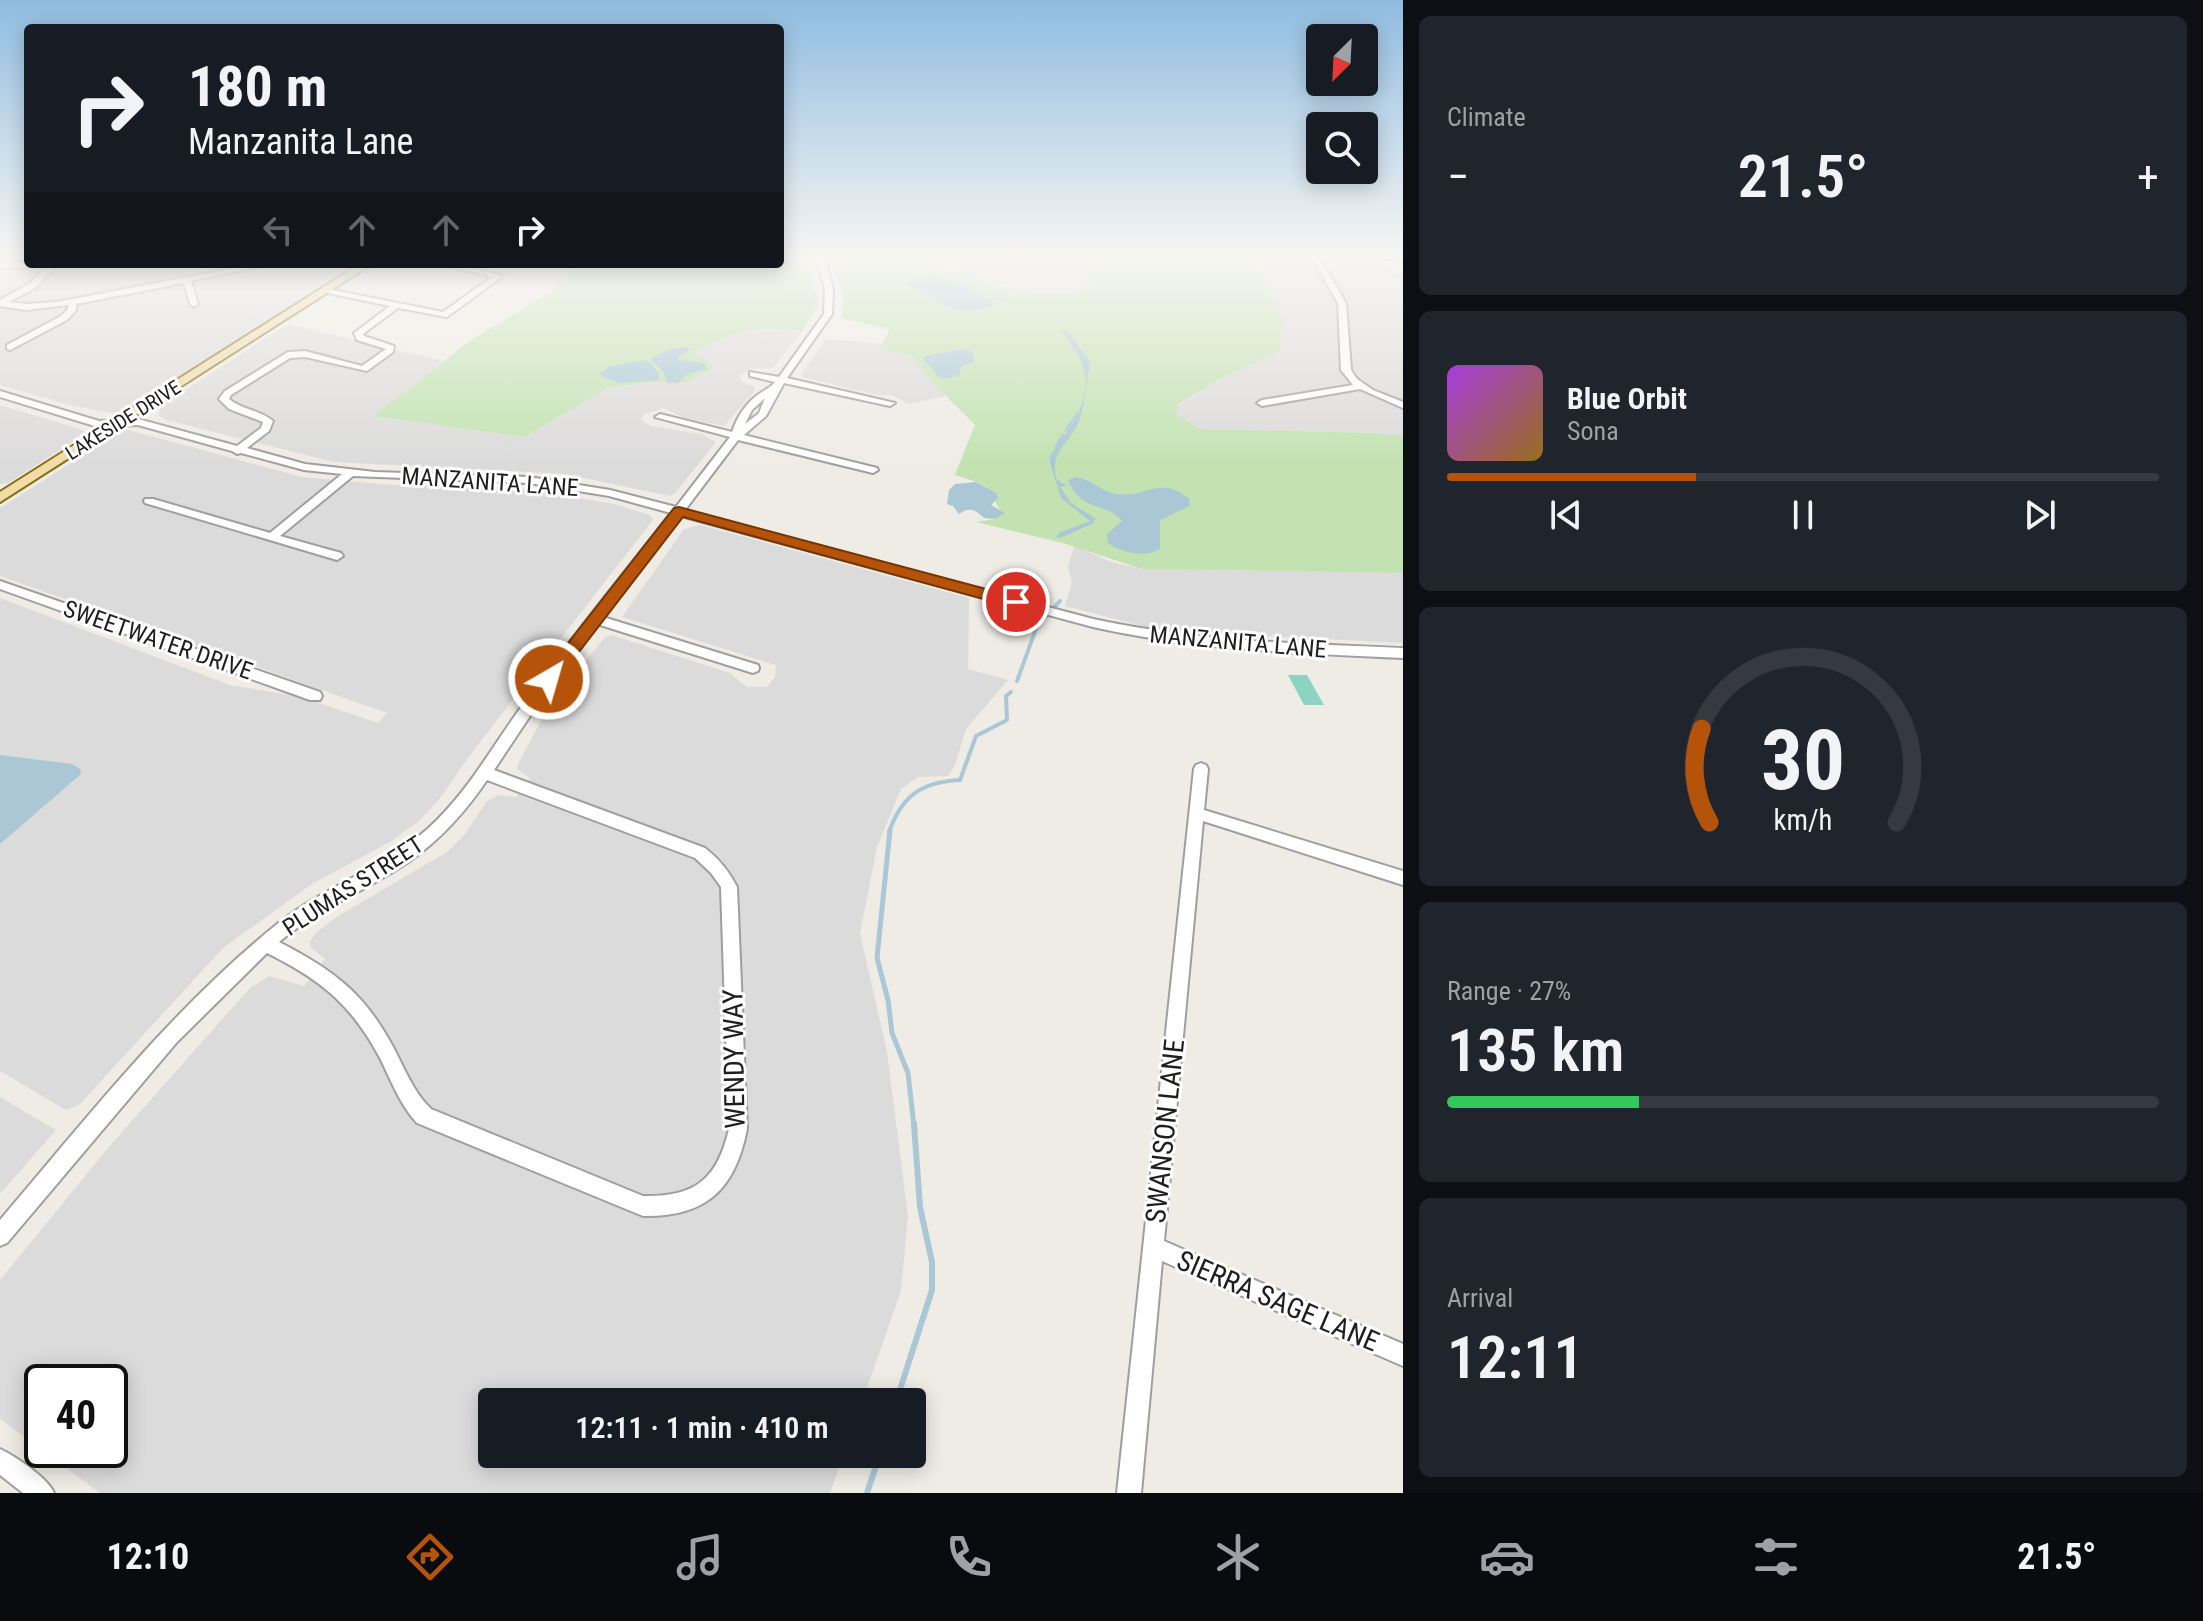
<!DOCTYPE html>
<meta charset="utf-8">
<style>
:root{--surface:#171b24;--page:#20242c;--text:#f1f3f6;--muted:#9ea1a6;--line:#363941;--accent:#b45309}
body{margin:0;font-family:"Roboto Condensed",sans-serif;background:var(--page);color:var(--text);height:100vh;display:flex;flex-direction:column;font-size:30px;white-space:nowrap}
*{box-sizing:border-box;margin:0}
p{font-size:26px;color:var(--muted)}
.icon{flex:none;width:44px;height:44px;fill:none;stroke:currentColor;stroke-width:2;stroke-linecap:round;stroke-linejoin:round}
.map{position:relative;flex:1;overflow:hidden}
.details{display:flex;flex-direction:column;gap:16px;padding:16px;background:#0d0f14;width:800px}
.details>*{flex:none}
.guide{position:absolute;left:24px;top:24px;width:760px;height:244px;border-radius:8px;box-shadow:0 4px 20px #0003;background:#171b24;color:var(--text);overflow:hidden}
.needle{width:52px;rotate:204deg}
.fabs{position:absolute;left:1306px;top:24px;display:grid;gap:16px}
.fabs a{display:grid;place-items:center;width:72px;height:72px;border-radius:8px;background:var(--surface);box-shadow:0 4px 20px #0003;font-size:40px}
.speed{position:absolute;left:24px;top:1364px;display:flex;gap:16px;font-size:40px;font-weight:700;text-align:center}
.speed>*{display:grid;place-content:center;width:104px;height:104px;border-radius:50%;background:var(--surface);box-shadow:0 4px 20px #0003;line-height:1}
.speed .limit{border:4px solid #111;border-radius:12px;background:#fff;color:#111}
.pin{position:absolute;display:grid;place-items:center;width:68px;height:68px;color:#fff;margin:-34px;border:4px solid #fff;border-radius:50%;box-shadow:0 2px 8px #0007}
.me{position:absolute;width:88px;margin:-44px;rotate:38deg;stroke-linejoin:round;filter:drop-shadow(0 0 6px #0008)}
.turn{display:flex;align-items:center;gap:28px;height:168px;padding:0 32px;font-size:36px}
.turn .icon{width:104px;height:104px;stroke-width:2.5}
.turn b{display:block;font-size:56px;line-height:68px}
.lanes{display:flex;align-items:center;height:76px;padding:0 32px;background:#0003;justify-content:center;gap:40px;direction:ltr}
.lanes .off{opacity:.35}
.big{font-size:60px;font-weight:600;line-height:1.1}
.details .widget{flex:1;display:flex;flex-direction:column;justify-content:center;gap:12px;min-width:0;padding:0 28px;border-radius:12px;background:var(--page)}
.details .dial{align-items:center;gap:0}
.dial svg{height:208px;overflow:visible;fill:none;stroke:var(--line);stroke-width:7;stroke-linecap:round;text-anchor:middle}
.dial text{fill:var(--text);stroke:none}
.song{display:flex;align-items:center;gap:24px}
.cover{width:96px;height:96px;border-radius:12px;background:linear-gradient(135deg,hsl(280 70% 55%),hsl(40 70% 35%))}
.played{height:8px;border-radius:4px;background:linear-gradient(90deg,var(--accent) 35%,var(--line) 35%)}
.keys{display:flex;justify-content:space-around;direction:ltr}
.heat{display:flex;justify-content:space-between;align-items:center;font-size:44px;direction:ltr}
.charge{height:12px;border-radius:6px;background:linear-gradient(90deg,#34c759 27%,var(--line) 0)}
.trip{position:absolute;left:478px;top:1388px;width:448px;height:80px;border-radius:8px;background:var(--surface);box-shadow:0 4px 20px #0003;font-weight:600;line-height:80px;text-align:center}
.tab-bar{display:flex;height:128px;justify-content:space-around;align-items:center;background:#090b0e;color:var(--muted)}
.tab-bar .icon{width:56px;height:56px}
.tab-bar .selected{color:var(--accent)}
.tab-bar b{font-size:36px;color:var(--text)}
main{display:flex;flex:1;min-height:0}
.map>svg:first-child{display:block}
</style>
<main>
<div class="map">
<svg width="1403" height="1493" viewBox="0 0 1403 1493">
<rect width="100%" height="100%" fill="#eeece5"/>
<!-- residential -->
<path fill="#dcdbdb" d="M0 255H28V264H356L124 411 112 413 69 405 0 385V275L10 270H0Z
M908 255H1094L1088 286 1075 294 1043 297Z
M1257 255H1347L1403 267V438L1375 433 1198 429 1177 414V406L1228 375 1280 351 1282 319 1264 282Z
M288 324 443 361 376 416 524 437 608 388 654 382H689L693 352 741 330 802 331 773 368 751 369 740 375 741 381 754 387 755 391 724 426 684 418 664 408 645 414 642 418 644 422 651 426 701 434 716 442 676 492 670 496 565 474 334 462 166 420 158 415 163 404Z
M827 339 881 344V348L911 356 946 396 909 404 892 395H877L802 377 801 374Z
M0 405 80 429 86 433 8 483 0 484Z
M125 429 302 477 392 485 531 490 614 504 650 515 653 520 470 755 441 797 419 821 390 842 312 884 223 948 79 1105 66 1110 0 1071V598L230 685 302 697 378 723 387 713 0 576V508Z
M700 525 969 598 968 669 1008 680 966 729 955 765 948 776 918 777 901 789 877 847 860 933 887 1052 908 1216 901 1291 862 1402H492V1454H844L830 1493H100L42 1450H110V1382H42V1450L0 1419V1280L108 1148 250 988 269 976 304 986 325 959 311 948 310 941 317 932 338 916 447 852 465 834 487 801 498 795 516 797 530 778 516 768 546 711 604 638 611 635 730 673 747 687H767L775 677 776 665 622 617 684 529Z
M1074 546 1112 562 1142 569 1403 573V643L1184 632 1146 627 1065 606 1072 582 1068 567Z
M0 1097 56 1130 0 1194Z"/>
<!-- grass -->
<path fill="#c2e2b1" d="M780 255H809L808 269 819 303 802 331C749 326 741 329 693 352L714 366 689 382H653L608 388 524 437 374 416 467 343 550 292 585 264H780Z
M833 255C857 255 885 252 908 256 961 264 1038 315 1088 286L1094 255H1257L1264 282 1282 319 1280 351 1228 375 1177 405V414L1199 429 1375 433 1403 436V573L1142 569 1063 543 976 522 995 519 1000 512C990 484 983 484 955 475L975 425 938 388 911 356 880 348 890 329 841 318C849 295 834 279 833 255Z"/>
<!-- pitch -->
<path fill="#8cd4c1" d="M1288 675H1307L1324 705H1304Z"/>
<!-- water -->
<path fill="#abc7d6" d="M933 275 966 284 985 299H1024L991 300 994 304 990 307C960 313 947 311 923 293 918 289 911 289 906 285L914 277Z
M1062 331H1067L1090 362C1087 380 1086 399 1080 418 1073 442 1047 451 1057 480L1067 486 1060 487 1071 503 1096 519 1092 524 1060 538 1056 537 1059 533 1090 521 1061 498 1049 459C1055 445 1067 435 1074 421 1095 382 1086 363 1062 331Z
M687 347 690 350 679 356 678 360 704 363 707 369 687 374 678 383H667L663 371 650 359 668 350Z
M964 349 973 353 974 361 961 367 960 375 945 379 935 375 936 373 923 359 925 356Z
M647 360 659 373V380L619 383 599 375 608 367Z
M1076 477C1091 479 1102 492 1116 494 1144 499 1161 474 1189 499L1190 506 1160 520V549C1145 558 1122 553 1108 543L1107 534 1122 521C1106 501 1081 513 1068 480Z
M976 482 996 493 998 498 991 505 1005 513 995 519 984 518C976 510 969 506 959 514L953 506 947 504 949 490 955 484Z
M0 755 72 764 80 769 81 774 0 844Z"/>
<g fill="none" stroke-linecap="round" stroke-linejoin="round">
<!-- stream-far3 -->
<path stroke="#abc7d6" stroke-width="3" d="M1066 430 1078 413
M1056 447 1063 435"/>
<!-- stream-far2 -->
<path stroke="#abc7d6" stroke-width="4" d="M1017 681 1037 626 1060 601
M889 832C902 795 922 782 960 780L976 736 1007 720 1006 696 1011 692"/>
<!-- stream-far1 -->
<path stroke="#abc7d6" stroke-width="5" d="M890 830 877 958 888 1000 892 1033 908 1073 914 1126"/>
<!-- stream -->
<path stroke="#abc7d6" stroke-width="6" d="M896 1402 932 1290V1262L920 1207 914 1124
M867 1493 880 1454"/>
<!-- canal -->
<path fill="#abc7d6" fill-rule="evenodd" d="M1371 261H1375L1403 276V281L1371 263Z"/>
<!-- minor casing -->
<g stroke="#9f9f9f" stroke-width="4">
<path id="minor" d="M816 255H824L833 290 832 314 787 378 895 403 890 406 784 383 766 416 744 435 877 468 878 470 873 473 738 440 685 510 1093 619C1195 641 1299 644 1403 648V658C1299 653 1195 650 1093 627L681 516 603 617 758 665 759 668 758 671 753 673 597 624 538 704 494 770 705 848C719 859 729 871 737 887L747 1129C735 1190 706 1217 643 1216L417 1123C400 1105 391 1080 380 1058 351 1004 321 980 267 953L177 1042 7 1243 0 1246V1220C87 1118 171 1010 276 925 326 884 391 867 437 820 473 784 497 739 527 699 573 635 623 575 671 513L609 496 529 483 353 476 280 536 341 553 343 556 337 560 145 503 144 501 145 499H153L270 533 342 474 304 470 241 453 237 454 232 451 138 425 98 427 0 397V391L99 421 138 419 237 446 261 428 263 422 229 409 219 399 225 391 288 352 305 351 362 366 386 349 357 340 354 333 390 306 323 292V288L443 312 492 277 440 264H455L503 276 447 317 398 308 363 334 364 336 394 346 393 352 367 371 305 357 290 358 231 395 229 399C242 410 260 410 273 421L269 431 247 448 305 464 375 472 529 477 610 490 676 507 730 437 655 417 660 414 732 432C737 417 746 403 759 394 766 389 770 388 775 382L750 376V372L779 377 824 314 825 290ZM765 398 759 413 745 424 752 410ZM487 780 695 858 711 873 721 887 729 1129C717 1180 695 1197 643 1196L431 1109C413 1092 404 1067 392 1045 364 993 332 969 279 942 319 908 368 890 411 860 441 839 466 811 487 780Z
M1310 255H1318L1346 303 1351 370 1357 379 1373 390 1403 402V408L1360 389 1262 406 1257 403 1262 400 1353 385 1341 370 1338 303Z
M28 262 58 264 35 288 9 302 26 304 57 302 256 264H272L191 281 198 304 194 307 190 304 184 283 76 304V310L67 320 10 350 7 349V345L61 316 68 309V305L26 310 0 306V300L29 284 48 266 0 268V264Z
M0 581 320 692 322 696 320 700H310L0 589Z
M1201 763 1206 765 1208 769 1204 810 1403 871V885L1203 821 1164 1241 1403 1344V1366L1162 1261 1141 1493H1117L1194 769 1196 765Z
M0 1449C15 1456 48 1478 54 1493H23L0 1475Z"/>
</g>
<!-- major casing -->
<g stroke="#866f11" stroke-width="4">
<path id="major" d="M1378 255 1403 256V262L1379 257Z
M360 264H372L0 502V492Z"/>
</g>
<!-- minor -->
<use href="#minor" fill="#fff" fill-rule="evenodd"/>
<!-- major -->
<use href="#major" fill="#f1dba7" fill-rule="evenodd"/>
</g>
<!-- sky -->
<linearGradient id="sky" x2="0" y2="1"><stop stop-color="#8fbce1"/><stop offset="0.55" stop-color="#f7f6f3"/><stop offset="1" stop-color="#f7f6f3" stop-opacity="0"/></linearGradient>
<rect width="1403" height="464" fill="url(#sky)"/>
<!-- route -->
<path fill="#b45309" stroke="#753606" stroke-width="2" d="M679 507 1016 597 1024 602 1016 608 683 517 555 683H543L541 679 543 675 674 508Z"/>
<g text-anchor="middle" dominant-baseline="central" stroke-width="6" stroke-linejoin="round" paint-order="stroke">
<!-- far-street labels -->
<g font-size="20" fill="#1e1e1e" stroke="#fff">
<text transform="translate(123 420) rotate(-32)">LAKESIDE DRIVE</text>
</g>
<!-- street labels -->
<g font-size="24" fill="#1e1e1e" stroke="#fff">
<text transform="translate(490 482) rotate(4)">MANZANITA LANE</text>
<text transform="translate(158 640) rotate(19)">SWEETWATER DRIVE</text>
<text transform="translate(1238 642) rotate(5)">MANZANITA LANE</text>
<text transform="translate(353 886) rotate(-33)">PLUMAS STREET</text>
</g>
<!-- near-street labels -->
<g font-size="28" fill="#1e1e1e" stroke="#fff">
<text transform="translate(734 1059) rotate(-91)">WENDY WAY</text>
<text transform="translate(1165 1131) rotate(-84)">SWANSON LANE</text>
<text transform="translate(1278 1301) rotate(23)">SIERRA SAGE LANE</text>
</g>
</g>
</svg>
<div class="fabs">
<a><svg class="needle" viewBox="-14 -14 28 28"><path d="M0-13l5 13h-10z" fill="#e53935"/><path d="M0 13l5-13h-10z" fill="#9ea1a6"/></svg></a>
<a><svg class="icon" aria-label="search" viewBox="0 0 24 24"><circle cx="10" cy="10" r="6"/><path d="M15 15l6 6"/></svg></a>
</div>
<div class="speed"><div class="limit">40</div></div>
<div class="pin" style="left:1016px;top:602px;background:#d93025"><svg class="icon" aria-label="arrive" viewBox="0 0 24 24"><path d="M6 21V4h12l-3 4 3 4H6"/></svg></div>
<svg class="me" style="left:549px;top:679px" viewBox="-20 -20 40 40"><circle r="17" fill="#b45309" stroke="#fff" stroke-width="3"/><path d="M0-11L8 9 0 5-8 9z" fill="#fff"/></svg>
<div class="trip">12:11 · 1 min · 410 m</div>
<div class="guide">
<div class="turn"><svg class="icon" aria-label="right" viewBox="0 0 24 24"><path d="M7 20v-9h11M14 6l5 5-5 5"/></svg><div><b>180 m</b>Manzanita Lane</div></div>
<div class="lanes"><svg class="icon off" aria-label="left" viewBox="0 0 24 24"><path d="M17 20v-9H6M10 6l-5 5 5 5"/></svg><svg class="icon off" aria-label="ahead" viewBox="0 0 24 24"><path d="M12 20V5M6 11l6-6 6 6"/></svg><svg class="icon off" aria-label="ahead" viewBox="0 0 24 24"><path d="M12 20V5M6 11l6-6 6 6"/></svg><svg class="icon" aria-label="right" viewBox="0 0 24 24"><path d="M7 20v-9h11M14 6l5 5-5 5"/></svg></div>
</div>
</div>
<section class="details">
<div class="widget"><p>Climate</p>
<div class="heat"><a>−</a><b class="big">21.5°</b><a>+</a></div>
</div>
<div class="widget">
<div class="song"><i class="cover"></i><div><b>Blue Orbit</b><p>Sona</p></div></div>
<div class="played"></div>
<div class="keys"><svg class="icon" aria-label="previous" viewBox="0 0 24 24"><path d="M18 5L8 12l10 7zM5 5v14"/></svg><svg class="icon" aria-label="pause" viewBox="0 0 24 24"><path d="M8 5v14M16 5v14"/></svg><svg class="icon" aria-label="next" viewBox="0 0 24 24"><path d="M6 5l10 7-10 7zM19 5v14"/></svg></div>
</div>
<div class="widget dial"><svg viewBox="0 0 100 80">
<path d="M14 69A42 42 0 1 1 86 69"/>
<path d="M14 69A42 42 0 0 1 11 33" stroke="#b45309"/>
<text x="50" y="56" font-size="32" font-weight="700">30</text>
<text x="50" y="72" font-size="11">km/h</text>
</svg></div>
<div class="widget"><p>Range · 27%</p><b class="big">135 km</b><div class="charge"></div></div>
<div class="widget"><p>Arrival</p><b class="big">12:11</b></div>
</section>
</main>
<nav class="tab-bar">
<b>12:10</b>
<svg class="icon selected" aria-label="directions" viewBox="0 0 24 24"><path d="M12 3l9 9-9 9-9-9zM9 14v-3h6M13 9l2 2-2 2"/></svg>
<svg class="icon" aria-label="music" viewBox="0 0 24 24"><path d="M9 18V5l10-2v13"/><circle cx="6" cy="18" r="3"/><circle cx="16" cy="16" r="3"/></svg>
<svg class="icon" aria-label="phone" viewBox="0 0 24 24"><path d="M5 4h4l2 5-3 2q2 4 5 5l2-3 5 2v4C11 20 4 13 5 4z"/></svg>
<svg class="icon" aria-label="climate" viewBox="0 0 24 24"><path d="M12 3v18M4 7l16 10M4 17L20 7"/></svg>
<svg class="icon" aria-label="car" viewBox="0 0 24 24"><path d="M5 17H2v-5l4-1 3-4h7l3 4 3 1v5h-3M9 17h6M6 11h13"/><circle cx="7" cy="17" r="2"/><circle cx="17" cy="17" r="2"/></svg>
<svg class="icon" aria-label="filters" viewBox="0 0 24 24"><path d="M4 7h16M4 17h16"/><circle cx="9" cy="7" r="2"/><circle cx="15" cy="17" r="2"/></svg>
<b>21.5°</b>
</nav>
